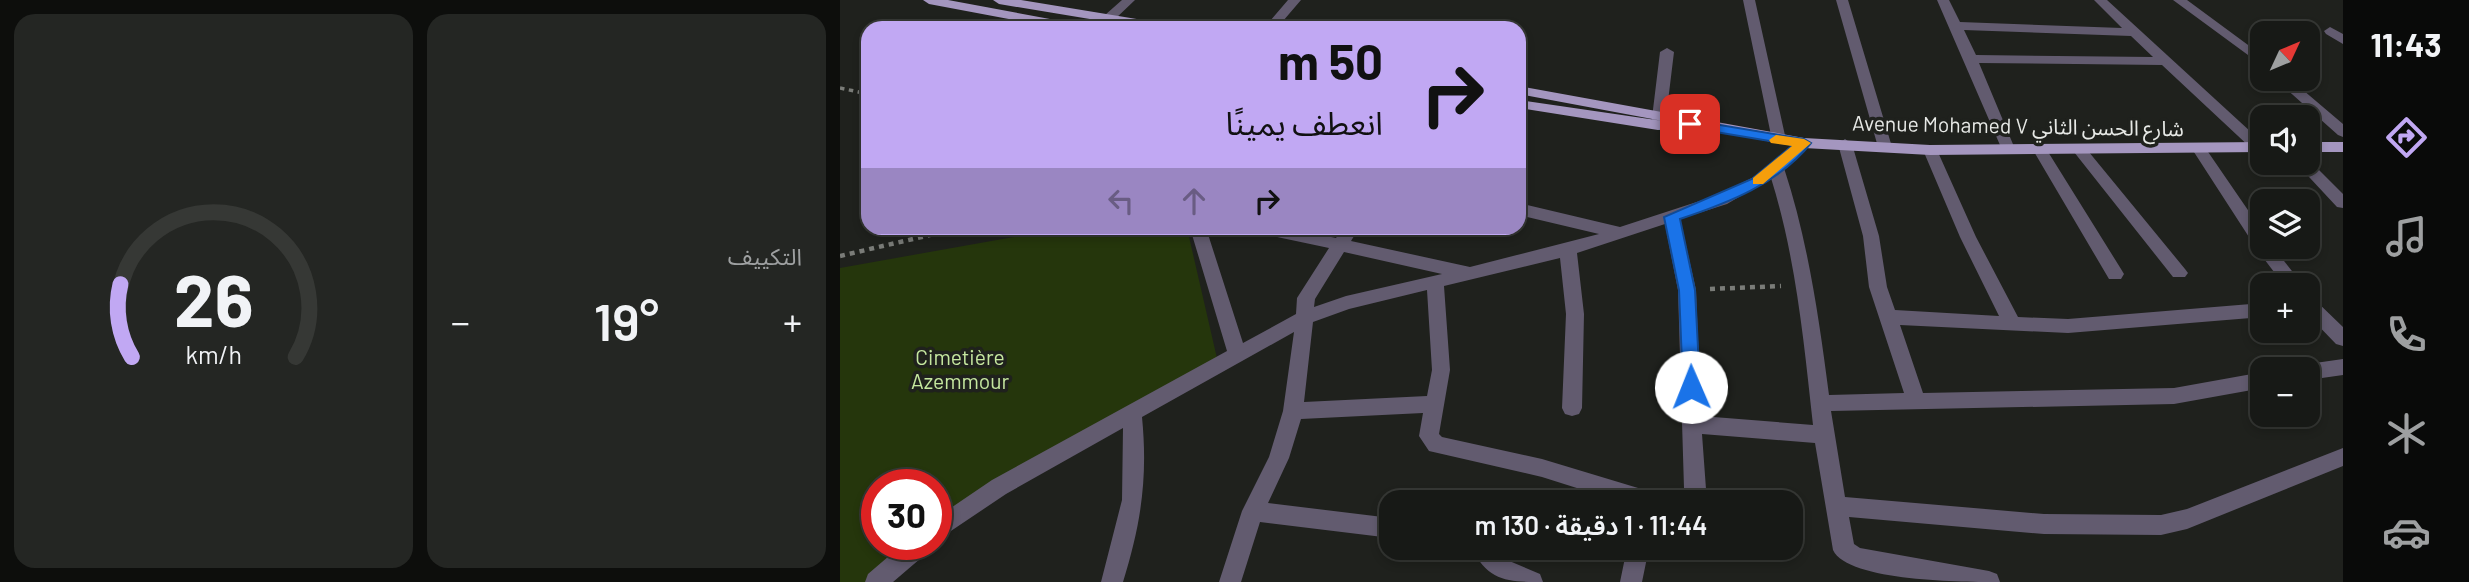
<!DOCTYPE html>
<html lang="ar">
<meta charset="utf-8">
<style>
:root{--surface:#171916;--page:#242623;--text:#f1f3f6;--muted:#9ea0a1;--line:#363835;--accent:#c1a8f3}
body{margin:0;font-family:Barlow,"Noto Sans Arabic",sans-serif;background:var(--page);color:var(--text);direction:rtl;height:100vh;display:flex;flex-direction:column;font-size:26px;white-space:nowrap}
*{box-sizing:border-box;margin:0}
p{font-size:23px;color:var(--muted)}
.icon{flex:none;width:38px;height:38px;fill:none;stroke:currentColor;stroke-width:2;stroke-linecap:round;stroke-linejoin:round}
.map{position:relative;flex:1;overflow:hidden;direction:ltr}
.panel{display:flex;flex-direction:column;gap:14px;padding:14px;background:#0d0e0c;width:840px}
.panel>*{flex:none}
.banner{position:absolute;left:21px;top:21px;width:665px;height:214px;border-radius:21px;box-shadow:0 4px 10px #0003,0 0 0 2px var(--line);direction:rtl;background:#c1a8f3;color:#111;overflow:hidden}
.needle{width:46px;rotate:46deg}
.fabs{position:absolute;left:1410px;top:21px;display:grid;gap:14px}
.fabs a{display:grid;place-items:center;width:70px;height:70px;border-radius:14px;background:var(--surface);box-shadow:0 4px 10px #0003,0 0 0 2px var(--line);font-size:35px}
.speed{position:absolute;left:21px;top:469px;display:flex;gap:14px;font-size:35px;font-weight:700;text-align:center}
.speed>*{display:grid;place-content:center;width:91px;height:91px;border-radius:50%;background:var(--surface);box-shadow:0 4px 10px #0003,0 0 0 2px var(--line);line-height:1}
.speed .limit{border:10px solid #d22;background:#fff;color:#111}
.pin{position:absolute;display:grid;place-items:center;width:60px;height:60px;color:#fff;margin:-30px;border-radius:14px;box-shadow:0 4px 10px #0006}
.me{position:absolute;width:77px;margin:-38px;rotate:359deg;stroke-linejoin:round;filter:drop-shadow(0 0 5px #0008)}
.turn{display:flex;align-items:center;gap:24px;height:147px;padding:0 28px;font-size:32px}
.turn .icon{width:91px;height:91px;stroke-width:2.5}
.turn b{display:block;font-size:49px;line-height:60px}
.lanes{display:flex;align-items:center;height:66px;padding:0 28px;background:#0003;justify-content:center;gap:35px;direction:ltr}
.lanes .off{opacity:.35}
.big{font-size:52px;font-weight:600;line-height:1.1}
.panel .widget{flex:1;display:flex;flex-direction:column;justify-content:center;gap:10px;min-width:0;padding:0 24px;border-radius:21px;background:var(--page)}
.panel .dial{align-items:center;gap:0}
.dial svg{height:182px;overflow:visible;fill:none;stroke:var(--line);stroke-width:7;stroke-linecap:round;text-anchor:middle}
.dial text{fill:var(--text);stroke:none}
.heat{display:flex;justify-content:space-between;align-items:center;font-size:38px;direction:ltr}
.panel .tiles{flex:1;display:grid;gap:14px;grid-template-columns:repeat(2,1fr)}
.trip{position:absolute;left:539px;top:490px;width:424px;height:70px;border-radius:21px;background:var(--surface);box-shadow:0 4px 10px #0003,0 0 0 2px var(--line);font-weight:600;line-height:70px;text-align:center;direction:rtl}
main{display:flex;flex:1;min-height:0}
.dock{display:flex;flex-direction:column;width:126px;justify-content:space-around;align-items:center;background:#090a09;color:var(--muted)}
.dock .icon{width:49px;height:49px}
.dock .selected{color:var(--accent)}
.dock b{font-size:32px;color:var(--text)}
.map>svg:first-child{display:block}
</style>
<main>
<nav class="dock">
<b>11:43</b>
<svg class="icon selected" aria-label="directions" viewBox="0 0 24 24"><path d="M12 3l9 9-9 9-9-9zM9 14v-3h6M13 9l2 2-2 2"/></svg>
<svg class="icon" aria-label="music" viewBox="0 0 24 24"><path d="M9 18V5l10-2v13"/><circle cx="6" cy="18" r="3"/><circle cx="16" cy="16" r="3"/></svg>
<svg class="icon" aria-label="phone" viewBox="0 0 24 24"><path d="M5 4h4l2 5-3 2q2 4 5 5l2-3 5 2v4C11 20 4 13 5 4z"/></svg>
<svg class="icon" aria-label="climate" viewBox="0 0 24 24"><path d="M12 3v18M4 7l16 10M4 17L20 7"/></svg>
<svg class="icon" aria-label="car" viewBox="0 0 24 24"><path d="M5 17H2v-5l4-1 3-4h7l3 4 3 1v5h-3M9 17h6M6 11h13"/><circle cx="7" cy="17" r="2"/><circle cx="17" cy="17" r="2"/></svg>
</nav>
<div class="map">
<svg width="1503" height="582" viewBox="0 0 1503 582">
<rect width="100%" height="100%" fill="#1f211d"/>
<!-- green -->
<path fill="#25360c" d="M224 228H347L379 367 96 535V485H37V544H86L47 582H0V268Z"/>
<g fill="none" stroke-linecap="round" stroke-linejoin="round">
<!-- path-far1 -->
<path stroke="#7a7c78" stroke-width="3.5" stroke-dasharray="4.5 4.5" stroke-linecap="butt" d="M0 88 28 94"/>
<!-- path -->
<path stroke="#7a7c78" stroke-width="4.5" stroke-dasharray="5 5" stroke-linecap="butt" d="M0 256 120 228
M870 289 941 286"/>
<!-- minor -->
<path fill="#625b6f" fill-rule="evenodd" d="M282 0H295L273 21H265V15Z
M448 0H461L437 28H424Z
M903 0H915L946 140 944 143H934L932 140Z
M996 0H1008L1052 147 1050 150 1045 152 1038 147Z
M1097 0H1109L1120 22 1282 28 1254 0H1267L1423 143V150H1413L1322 65 1139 63 1175 149 1168 154 1163 152ZM1124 30 1291 36 1313 57 1136 55Z
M1333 0H1347L1423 56V66Z
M1490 27 1503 34V44L1486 34 1484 31Z
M827 48 834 52 825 126 818 130 811 126 820 52Z
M1435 79H1450L1503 124V137L1498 135Z
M964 138 971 143 969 146 944 168C968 241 979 318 989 395L1064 393 1029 287 1023 236 998 144 1005 139 1012 144 1039 236 1047 287 1055 310 1159 316 1120 237 1083 150 1090 145 1097 150 1136 237 1178 317 1228 319 1423 303V317L1228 333 1060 325 1083 393 1334 388 1423 372V388L1334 404 991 411 1005 497 1204 514 1321 515 1347 509 1503 448V466L1347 529 1321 535 1204 534 1009 517 1014 544 1020 548 1149 571 1157 574 1160 582C1126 582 1008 582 993 550L975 443 862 434 866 489 859 502H837L844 488 838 290 825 224 737 253 744 314 742 408 739 414 732 416 725 414 722 408 726 314 720 258 604 286 610 370 599 434 602 437 702 459 808 491 816 494 818 502H781L702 477 589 451 579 436 583 413 461 419 449 458 428 503 551 518V538L420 522 401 582H379L402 511 429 457 443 411 454 332 302 417C308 478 301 524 283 582H261L282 500 283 428 166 494 96 541V518L152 480 387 351 350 228H366L403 343 456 314 457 298 489 248 423 234 417 232 415 228H447L496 238 503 228H519L511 241 630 267 759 234 679 215V203L780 227 875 196 912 178ZM931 178C956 258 964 343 973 425L861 416 856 290 840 219 887 204ZM504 252 602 274 506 296 474 307 475 299ZM587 290 592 370 587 396 464 402 473 322 509 309Z
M1239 144 1244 146 1345 269 1348 273 1345 277H1333L1234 152V146Z
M1359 144 1364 146 1423 232V247H1433L1463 285H1444L1418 251 1352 149Z
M1200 145 1205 147 1281 269 1284 274 1281 279H1269L1193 150Z
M1468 159 1503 194V208L1497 207 1456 163H1468Z
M1468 297 1474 299 1503 327V346L1496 344 1468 315Z
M1503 359V375L1468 380V369H1460L1468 364Z
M63 544H91L88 552 53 582H25L28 574Z
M632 548H657L667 560 700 574 703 582C669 582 648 582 632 548Z
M787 548H809L802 582H780Z"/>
<!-- major -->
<path fill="#a496bf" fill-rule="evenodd" d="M83 0H108L237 24 243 28H217L89 4Z
M153 0H181L327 24 333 28H304L159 4Z
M679 86 964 138 1090 145 1423 142V152L1090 155 964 148 847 126 840 129 818 130 679 108V100L823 121 679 94Z
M1468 142H1503V152H1468Z"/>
</g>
<!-- route -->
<path fill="#1a73e8" stroke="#114b97" stroke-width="2" d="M850 120 964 139 971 143C938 184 888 203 840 219L855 290 860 387 851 394 843 387 839 290 824 217 912 179 953 145 846 127 844 124Z"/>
<!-- slow -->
<path fill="#f59e0b" d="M936 135 964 139 971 143 923 184H913V178L952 146 931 143 929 140Z"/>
<g text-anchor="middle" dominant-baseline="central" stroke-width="7" stroke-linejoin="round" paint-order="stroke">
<!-- street labels -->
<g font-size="21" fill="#e7e9e6" stroke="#1f211d">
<text transform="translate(1178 125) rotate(1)">Avenue Mohamed V شارع الحسن الثاني</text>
</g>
<!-- park labels -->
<g font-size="21" fill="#c5e79f" stroke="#1f211d">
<text x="120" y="356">Cimetière<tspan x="120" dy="24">Azemmour</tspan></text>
</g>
</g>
</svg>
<div class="fabs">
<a><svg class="needle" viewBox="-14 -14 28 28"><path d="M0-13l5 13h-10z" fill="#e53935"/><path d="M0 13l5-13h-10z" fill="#9ea0a1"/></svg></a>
<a><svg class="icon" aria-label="sound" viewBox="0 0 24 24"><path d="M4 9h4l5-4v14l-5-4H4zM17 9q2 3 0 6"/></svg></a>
<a><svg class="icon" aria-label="layers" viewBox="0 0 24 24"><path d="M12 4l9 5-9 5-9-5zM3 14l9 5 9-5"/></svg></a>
<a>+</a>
<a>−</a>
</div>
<div class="speed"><div class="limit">30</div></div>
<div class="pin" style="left:850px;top:124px;background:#d93025"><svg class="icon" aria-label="arrive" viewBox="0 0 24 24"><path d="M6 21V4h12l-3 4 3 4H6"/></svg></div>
<svg class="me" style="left:851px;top:387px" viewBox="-20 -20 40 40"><circle r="19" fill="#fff"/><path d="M0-13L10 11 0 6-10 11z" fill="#1a73e8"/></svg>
<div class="trip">11:44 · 1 دقيقة · 130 m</div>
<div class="banner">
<div class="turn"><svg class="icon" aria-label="right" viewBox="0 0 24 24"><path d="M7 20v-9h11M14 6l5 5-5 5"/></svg><div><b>50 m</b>انعطف يمينًا</div></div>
<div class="lanes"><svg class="icon off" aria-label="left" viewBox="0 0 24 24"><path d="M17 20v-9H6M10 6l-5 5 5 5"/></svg><svg class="icon off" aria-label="ahead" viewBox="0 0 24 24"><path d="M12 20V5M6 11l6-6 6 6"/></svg><svg class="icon" aria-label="right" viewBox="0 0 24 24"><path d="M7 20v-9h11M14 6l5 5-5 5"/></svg></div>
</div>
</div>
<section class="panel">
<div class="tiles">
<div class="widget"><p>التكييف</p>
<div class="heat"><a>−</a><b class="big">19°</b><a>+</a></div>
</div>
<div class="widget dial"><svg viewBox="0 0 100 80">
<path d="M14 69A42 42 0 1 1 86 69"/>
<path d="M14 69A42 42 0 0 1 9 37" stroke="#c1a8f3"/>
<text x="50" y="56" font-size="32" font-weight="700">26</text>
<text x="50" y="72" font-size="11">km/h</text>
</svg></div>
</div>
</section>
</main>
